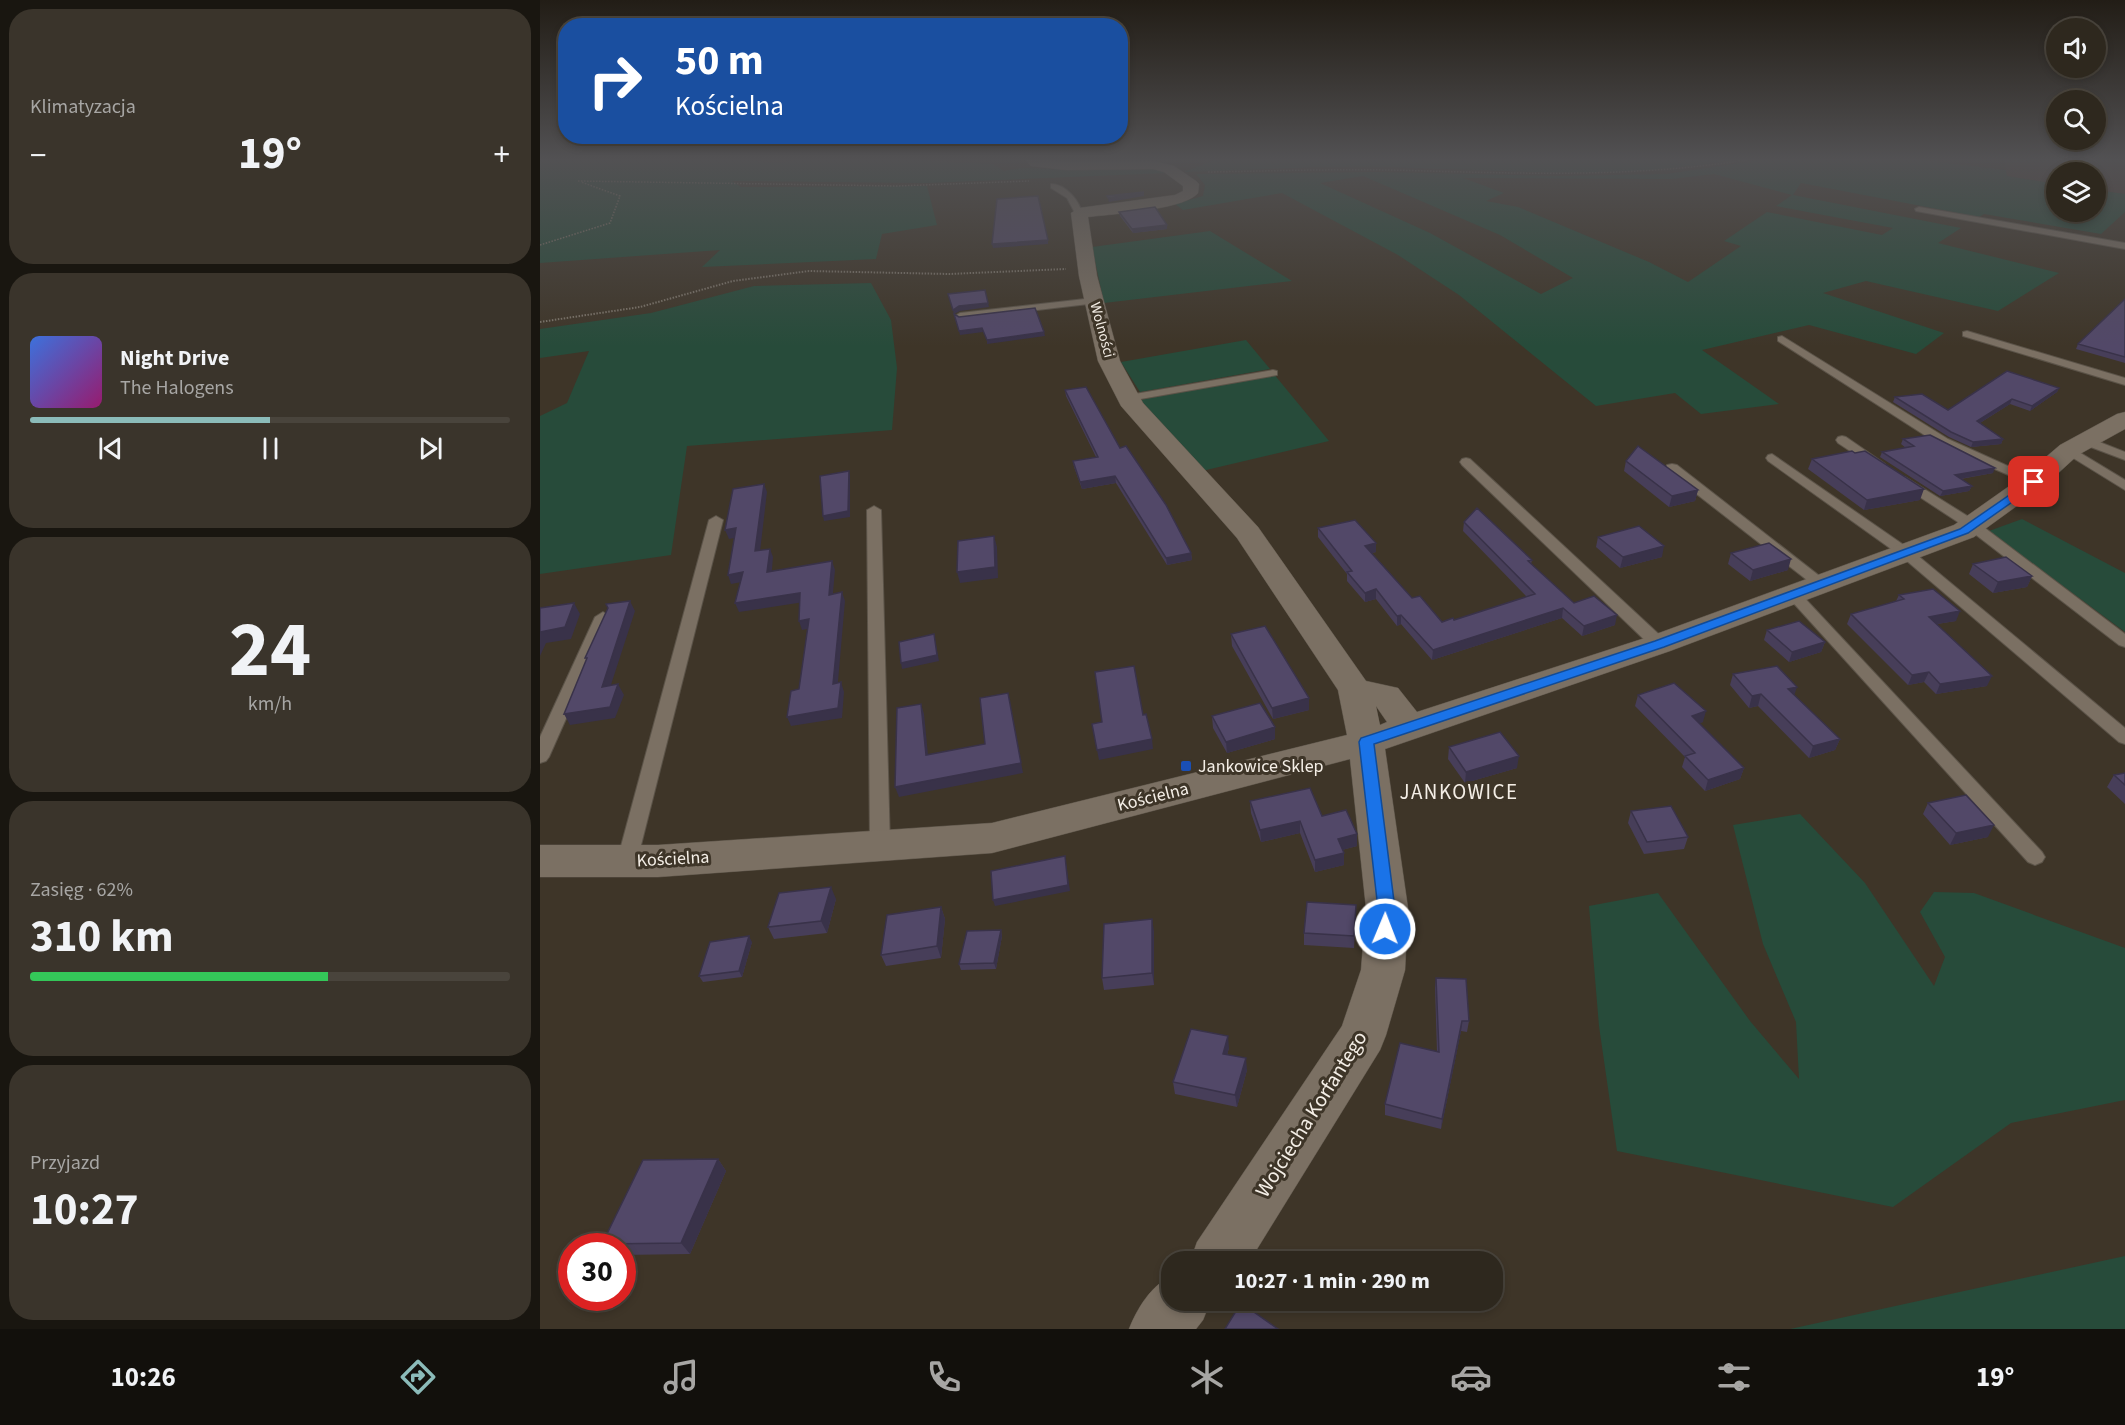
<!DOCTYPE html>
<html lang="pl">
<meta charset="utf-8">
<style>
:root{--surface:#2e281e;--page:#3a342b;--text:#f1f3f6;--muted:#a7a6a4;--line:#49443c;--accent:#8bbbb9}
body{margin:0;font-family:"Source Sans 3",sans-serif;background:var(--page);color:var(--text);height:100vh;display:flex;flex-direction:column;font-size:22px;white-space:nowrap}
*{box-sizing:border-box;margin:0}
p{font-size:20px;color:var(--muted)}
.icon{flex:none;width:33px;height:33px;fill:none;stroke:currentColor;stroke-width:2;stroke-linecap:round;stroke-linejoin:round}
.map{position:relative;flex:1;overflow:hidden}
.drawer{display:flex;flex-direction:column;gap:9px;padding:9px;background:#191610;width:540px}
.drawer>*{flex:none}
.banner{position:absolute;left:18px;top:18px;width:570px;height:126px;border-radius:24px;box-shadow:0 3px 9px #0003,0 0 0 2px var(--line);background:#1a4fa0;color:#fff;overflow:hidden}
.tools{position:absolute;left:1506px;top:18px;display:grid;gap:12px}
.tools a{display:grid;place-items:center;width:60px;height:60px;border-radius:50%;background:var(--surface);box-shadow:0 3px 9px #0003,0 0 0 2px var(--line);font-size:30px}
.speed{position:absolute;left:18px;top:1233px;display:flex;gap:12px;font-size:30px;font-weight:700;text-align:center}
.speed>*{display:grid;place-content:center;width:78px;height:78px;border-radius:50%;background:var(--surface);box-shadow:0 3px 9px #0003,0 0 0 2px var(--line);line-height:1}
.speed .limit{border:9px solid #d22;background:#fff;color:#111}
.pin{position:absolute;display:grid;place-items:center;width:51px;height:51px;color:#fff;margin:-26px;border-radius:12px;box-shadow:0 3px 9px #0006}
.me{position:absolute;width:66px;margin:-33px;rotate:1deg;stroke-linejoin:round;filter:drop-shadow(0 0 4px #0008)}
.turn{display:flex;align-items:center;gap:21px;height:126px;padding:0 18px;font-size:27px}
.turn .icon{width:78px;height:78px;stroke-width:2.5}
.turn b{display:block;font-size:42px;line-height:51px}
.big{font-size:45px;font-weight:700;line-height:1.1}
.drawer .widget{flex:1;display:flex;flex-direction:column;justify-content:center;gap:9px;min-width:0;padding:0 21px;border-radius:24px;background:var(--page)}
.drawer .dial{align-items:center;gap:0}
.dial b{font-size:78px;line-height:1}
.song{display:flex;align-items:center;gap:18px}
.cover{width:72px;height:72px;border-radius:9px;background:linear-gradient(135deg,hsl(220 70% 55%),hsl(320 70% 35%))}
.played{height:6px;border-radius:3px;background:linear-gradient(90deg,var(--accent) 50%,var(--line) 50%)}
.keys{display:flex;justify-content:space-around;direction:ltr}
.heat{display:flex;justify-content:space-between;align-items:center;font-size:33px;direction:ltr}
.charge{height:9px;border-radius:4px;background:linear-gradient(90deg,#34c759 62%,var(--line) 0)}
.trip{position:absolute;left:621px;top:1251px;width:342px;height:60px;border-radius:24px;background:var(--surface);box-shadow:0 3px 9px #0003,0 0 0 2px var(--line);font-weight:700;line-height:60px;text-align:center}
.tab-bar{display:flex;height:96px;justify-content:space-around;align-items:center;background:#12100c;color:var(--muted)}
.tab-bar .icon{width:42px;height:42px}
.tab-bar .selected{color:var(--accent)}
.tab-bar b{font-size:27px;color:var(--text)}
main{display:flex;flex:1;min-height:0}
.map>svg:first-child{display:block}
</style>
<main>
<section class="drawer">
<div class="widget"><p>Klimatyzacja</p>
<div class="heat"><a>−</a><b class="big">19°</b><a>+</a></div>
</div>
<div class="widget">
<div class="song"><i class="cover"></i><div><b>Night Drive</b><p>The Halogens</p></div></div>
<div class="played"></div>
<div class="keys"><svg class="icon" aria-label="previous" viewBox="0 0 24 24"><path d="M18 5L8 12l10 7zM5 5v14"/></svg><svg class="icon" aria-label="pause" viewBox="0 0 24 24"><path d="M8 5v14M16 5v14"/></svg><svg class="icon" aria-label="next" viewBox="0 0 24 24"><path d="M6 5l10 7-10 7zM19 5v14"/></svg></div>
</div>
<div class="widget dial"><b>24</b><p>km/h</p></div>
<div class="widget"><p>Zasięg · 62%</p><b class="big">310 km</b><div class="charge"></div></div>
<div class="widget"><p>Przyjazd</p><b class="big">10:27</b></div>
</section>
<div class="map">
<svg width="1585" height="1329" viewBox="0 0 1585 1329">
<rect width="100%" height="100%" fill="#3e3528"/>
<!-- industrial -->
<path fill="#4c3933" d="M1465 159H1585V194L1556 190V172H1516V184L1466 176Z"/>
<!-- green -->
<path fill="#274b3a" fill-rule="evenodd" d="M0 159H191L238 163 264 159H353L453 164 464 171C488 165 497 170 520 169 550 168 601 157 627 173L385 183 192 181 201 187 387 186 397 225 342 234 336 259 162 267 180 250 0 263Z
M677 159H1128L1144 162 1146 159H1194C1078 182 957 169 840 167 775 166 709 170 644 172Z
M1227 159H1372L1466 170 1467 176 1516 184V212H1556V190L1585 194V212L1561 234 1444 214 1439 217 1261 183 1253 195 1421 228 1398 243 1519 273 1458 311 1326 281 1283 293 1404 333 1376 354 1269 325 1162 350 1239 404 1161 414 1135 393 1056 406 919 295 858 255 742 193 643 210 635 204 663 196 665 185 656 174 836 172 1017 176 1127 174ZM1174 174 1252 195 1236 206 1353 228 1342 235 1227 212 1184 241 1201 246 1148 282 1109 262 978 207 946 201 964 193 923 178 1132 179ZM823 176 960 235 1033 278 1001 294 890 233 780 183Z
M670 231 752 281 564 303 552 247Z
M331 283 351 320 357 368 352 430 147 446 131 555 0 574V416L27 403 49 351 0 358V329L111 313 214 286Z
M706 340 730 369 600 392 581 362Z
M733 373 789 441 662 471 600 400Z
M1482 519 1585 573V632L1449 531Z
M1260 814 1325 883 1394 986 1405 957 1380 912 1394 892 1434 893 1585 948V1100L1471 1123 1353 1207 1077 1151 1059 1026 1049 906 1118 893 1210 1021 1259 1079 1256 1022 1223 944 1193 825Z
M1585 1256V1329H1250Z"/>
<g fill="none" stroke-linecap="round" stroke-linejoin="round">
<!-- lane casing -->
<g stroke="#5b5348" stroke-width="2">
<path id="lane" d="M511 184C526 184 541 202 542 215H536L527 198 511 188Z
M1379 207 1585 243V249L1376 211 1375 209Z
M554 298 557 299V303L420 319 415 316 420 313Z
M1427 331 1585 378V385L1423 336V332Z
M1242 336 1408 439 1501 481 1499 484H1489L1400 445 1238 341V337Z
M733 370 737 371V375L589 401 583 398 589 395Z
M1302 436 1306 437 1345 464 1339 468 1334 467 1298 443 1296 440 1298 437Z
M1544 436 1585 452V460L1540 443 1538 440Z
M1529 446 1585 480V490L1525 453 1523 450 1525 447Z
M1232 454 1371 550 1585 728V744L1579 742 1361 556 1228 461 1226 458 1228 455Z
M926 458 930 459 1125 640 1127 644 1125 648H1113L922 465 920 462 922 459Z
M1132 464 1137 465 1286 581 1288 584 1286 587H1276L1127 471 1126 468 1127 465Z
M1365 477 1437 522 1585 634V647L1579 645 1427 528 1360 484 1358 481 1360 478Z
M334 506 341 510 350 846 347 851 340 854 333 851 330 846 327 510Z
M176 516 183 520 97 861 94 866 87 869 80 866 77 861 169 520Z
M1253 589 1258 591 1502 852 1505 857 1502 862 1495 865 1488 862 1248 597 1245 594 1248 591Z
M63 612 71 617 9 757 6 761 0 763V737L55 617Z"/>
</g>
<!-- street casing -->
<g stroke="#5b5348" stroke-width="1">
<path id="street" d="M485 159 526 162 613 161 634 166 656 181 659 184 658 193C644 210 571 214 548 217L557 276 580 361 603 403 718 527 826 681 858 688 877 712 1108 637 1414 525 1485 475 1520 445 1577 414 1585 412V429L1538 455 1503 487 1434 537 1130 651 845 749 868 908 865 970 846 1035 840 1050 709 1262H650L657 1242 802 1026 821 970 826 908 810 759 452 853 118 877H0V845H118L452 823 807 735 798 690 697 538 581 406 558 361 539 276 531 213 539 208 635 195 643 191V186L624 172 613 169 526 170 491 166ZM836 706 847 722 840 725Z
M632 1276V1300H671L663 1320 656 1329H589C597 1309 611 1285 632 1276Z"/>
</g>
<!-- path-far1 -->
<path stroke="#7c7469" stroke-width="1.5" stroke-dasharray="1.5 1.5" stroke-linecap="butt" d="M668 172C729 171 789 169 850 170 971 173 1091 179 1212 159
M38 181 357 186 489 181
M0 245 70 223 80 196 41 182"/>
<!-- path -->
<path stroke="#7c7469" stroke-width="2" stroke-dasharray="1.5 1.5" stroke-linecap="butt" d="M0 322 100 307 193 281 269 271 409 274 526 269"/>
<!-- lane -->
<use href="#lane" fill="#7b7063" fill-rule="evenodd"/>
<!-- street -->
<use href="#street" fill="#7b7063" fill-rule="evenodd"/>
</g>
<!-- wall -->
<path fill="#473e59" d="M579 212 627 225V229L593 233 580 216Z
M1585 299V363L1536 349 1538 344Z
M1519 388 1517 392 1490 411 1470 404 1440 423 1463 439 1461 444 1431 447 1409 437 1353 402 1355 397 1408 410Z
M525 390 580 448 651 553 652 560 627 565 576 483 542 489 534 467 533 461 556 457 526 396Z
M1363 439 1453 473 1421 479 1432 486 1429 491 1400 496 1340 457 1342 452 1366 448 1361 444Z
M1272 459 1380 500 1324 510 1268 469Z
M1086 461 1158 490 1155 501 1129 507 1084 471Z
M924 522 992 560 991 564 1034 603 1075 625 1042 636 1022 618 892 660 861 624 857 626 836 599 825 602 807 581V574L778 537V528L836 552 832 553 872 598 902 622 914 620 987 597 923 531Z
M1058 537 1122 557 1080 568 1056 547Z
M1191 553 1248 570 1210 581 1188 564Z
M1433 564 1492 576 1487 587 1453 593 1429 574Z
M1359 595 1416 621 1397 624 1447 686 1396 694 1384 682 1368 685 1307 624 1311 614 1356 601Z
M1227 630 1285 642 1281 652 1249 662 1224 640Z
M691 634 769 710 733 719 692 646Z
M1193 674 1254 695 1300 739 1295 750 1269 758 1218 706 1209 708 1190 685Z
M1098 695 1163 722 1159 723 1204 768 1200 779 1165 791 1142 767 1145 757 1095 706Z
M672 716 735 727V739L687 753 673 728Z
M909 747 977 768 925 783 908 759Z
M1585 773V804L1567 787 1574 775Z
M710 801 782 816 817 846 802 850 804 853V865L775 872 760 833 721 842 711 813Z
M1388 803 1448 837 1410 845 1383 814Z
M1091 811 1148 837 1144 849 1104 854 1088 823Z
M296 899 287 933 234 939 228 927Z
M401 907 405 919 401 958 346 966 341 955Z
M816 916 814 948 764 945V933Z
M461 930 462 936 456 969 421 970 419 964Z
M614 931V985L564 990 562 978Z
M212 942 202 977 163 982 159 976Z
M896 978 929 1021 927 1032 921 1031 901 1129 845 1115V1104L897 1052 895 988Z
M689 1048 687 1055 707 1070 697 1107 635 1094 633 1082Z
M178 1159 186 1171 150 1254 82 1255V1246H65L62 1244Z"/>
<!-- shaded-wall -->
<path fill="#393249" d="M604 192V196L569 202 568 198Z
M627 225V229L593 233 592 229Z
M508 240V244L453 248 452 244Z
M448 303 449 307 420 311 414 314 413 310 419 306Z
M442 328 443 332 420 335 419 331Z
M504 332 505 336 447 344V340Z
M1519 388 1517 392 1490 411 1492 406Z
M1472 399 1470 404 1435 426 1437 421Z
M1463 439 1461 444 1431 447 1433 442Z
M1455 468 1453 473 1413 480 1415 475Z
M309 471 310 476V517L284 521 283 516Z
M575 476 576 483 542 489 540 482Z
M224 484 227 492 219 560 215 551Z
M1432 486 1429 491 1400 496 1403 491Z
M1384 489 1380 500 1324 510 1327 500Z
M1158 490 1155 501 1129 507 1132 496Z
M196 528 200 537 189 539 185 530Z
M454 536 457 547 458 578 420 583 417 572Z
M836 543V552L825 555V546Z
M1124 546 1122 557 1080 568 1083 557Z
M230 549 233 557 231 581 227 572Z
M651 553 652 560 627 565 626 558Z
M1251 559 1248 570 1210 581 1213 570Z
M292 561 295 570 292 604 289 595Z
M203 572 207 581 191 584 188 575Z
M1492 576 1487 587 1453 593 1458 582Z
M836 589V599L825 602V593Z
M302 592 305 601 297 693 293 684Z
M260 593 264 602 199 612 195 603Z
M90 601 95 611 67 697 62 687Z
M34 603 40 614 31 639 6 643 0 656V632Z
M1023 608 1022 618 892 660 893 650Z
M1420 611 1416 621 1384 626 1389 617Z
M861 615V624L857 626V616Z
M1077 615 1075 625 1042 636 1044 626Z
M269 619 272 628 262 630 259 621Z
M394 634 399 661 362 669 361 663Z
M1285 642 1281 652 1249 662 1252 652Z
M1389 672 1384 682 1368 685 1372 675Z
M1452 676 1447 686 1396 694 1400 684Z
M301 682 304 692 302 718 251 726 247 717Z
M78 684 84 695 75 718 30 725 24 714Z
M1257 687 1253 699 1248 689Z
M468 693 483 773 359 797 355 787 481 763Z
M1221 694 1218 706 1209 708 1212 696Z
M769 698V710L733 719 732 708Z
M381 704 384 714 389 765 386 755Z
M1166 711 1163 722 1149 727 1152 716Z
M735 727V739L687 753 686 742Z
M612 739 613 749 559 760 557 750Z
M1300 739 1295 750 1269 758 1273 746Z
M979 756 977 768 925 783 926 772Z
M1204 768 1200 779 1165 791 1168 780Z
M760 821V833L721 842 720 830Z
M1454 825 1448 837 1410 845 1416 833Z
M817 834V846L798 851V839Z
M804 853V865L775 872V860Z
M525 856 530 891 455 906 453 900Z
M291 887 296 899 287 933 281 921Z
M401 907 405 919 401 958 397 946Z
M612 919 614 931V985L612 973Z
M461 930 462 936 456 969 454 963Z
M209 936 212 942 202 977 199 971Z
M922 1021 921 1031 901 1129 902 1119Z
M688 1036 689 1048 684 1066 683 1054Z
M706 1058 707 1070 697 1107 695 1095Z
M178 1159 186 1171 150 1254 141 1243Z"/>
<!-- building -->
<path fill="#524868" stroke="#393249" stroke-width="1.5" d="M604 192 568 198 567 196Z
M498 196 508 240 452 244 457 199Z
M615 207 627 225 592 229 579 212Z
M445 290 448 303 419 306 413 310 408 294Z
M1585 299V357L1538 344Z
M495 308 504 332 447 340 442 328 419 331 414 314 419 317Z
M1467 371 1519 388 1492 406 1472 399 1437 421 1463 439 1433 442 1411 432 1355 397 1382 394 1408 410Z
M546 387 580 448 586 446 626 505 651 553 626 558 575 476 540 482 533 461 558 457 525 390Z
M1390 435 1455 468 1415 475 1432 486 1403 491 1342 452 1374 446 1363 439Z
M1098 446 1158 490 1132 496 1086 461Z
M1312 451 1315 453 1325 451 1384 489 1327 500 1272 459Z
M309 471 308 511 283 516 280 476Z
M224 484 215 551 230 549 227 572 292 561 289 595 302 592 293 684 301 682 298 708 247 717 251 691 259 689 269 619 259 621 260 593 195 603 203 572 188 575 196 528 185 530 193 489Z
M937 508 992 560 988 561 1034 603 1054 596 1077 615 1044 626 1023 608 893 650 861 615 857 616 836 589 825 593 807 572 812 571 778 528 815 520 836 543 825 546 872 598 880 596 902 622 913 618 914 620 995 594 924 522Z
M1099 526 1124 546 1083 557 1058 537Z
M454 536 455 567 417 572 418 541Z
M1229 543 1251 559 1213 570 1191 553Z
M1466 557 1492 576 1458 582 1433 564Z
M1393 589 1420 611 1389 617 1452 676 1400 684 1389 672 1372 675 1311 614 1364 599 1359 595Z
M90 601 62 687 78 684 70 707 24 714 47 658H45L68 608 66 604Z
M34 603 25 627 0 632V608Z
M1259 621 1285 642 1252 652 1227 630Z
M725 626 769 698 732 708 691 634Z
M394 634 397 655 361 663 359 642Z
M594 666 603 715 606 714 612 739 557 750 552 724 562 722 555 672Z
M1237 666 1257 687 1248 689 1300 739 1273 746 1221 694 1212 696 1193 674Z
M1134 683 1166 711 1152 716 1204 768 1168 780 1145 756 1155 753 1098 695Z
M468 693 481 763 355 787 357 708 381 704 386 755 445 744 440 698Z
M720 703 735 727 686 742 672 716Z
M960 732 979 756 926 772 909 747Z
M1585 773V785L1574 775Z
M770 788 782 816 806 810 817 834 798 839 804 853 775 860 760 821 720 830 710 801Z
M1426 795 1454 825 1416 833 1388 803Z
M1131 806 1148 837 1107 842 1091 811Z
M525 856 528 885 453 900 451 871Z
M291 887 281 921 228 927 239 893Z
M767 902 816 905 814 936 764 933Z
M401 907 397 946 341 955 347 915Z
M612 919V973L562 978 564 924Z
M461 930 454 963 419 964 427 931Z
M209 936 199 971 159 976 170 942Z
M896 978 926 979 929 1021H922L902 1119 845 1104 860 1043 899 1052Z
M651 1029 688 1036 683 1054 706 1058 695 1095 633 1082Z
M178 1159 141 1243 62 1244 103 1160Z
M701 1303 738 1329H685Z"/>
<!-- sky -->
<linearGradient id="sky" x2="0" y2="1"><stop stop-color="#221d16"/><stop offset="0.46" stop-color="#525153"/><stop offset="1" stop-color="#525153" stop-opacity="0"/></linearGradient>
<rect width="1585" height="346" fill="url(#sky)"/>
<!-- route -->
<path fill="#1a73e8" stroke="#114b97" stroke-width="1.5" d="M1494 478 1498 479V484L1428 533 1124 647 834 744 855 909 852 934 845 936 839 934 836 929 838 909 819 742 821 738 1115 641 1420 529Z"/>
<!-- markers -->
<rect fill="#1a4fb4" stroke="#3e3528" stroke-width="2" x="640" y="760" width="12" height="12" rx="3"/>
<g text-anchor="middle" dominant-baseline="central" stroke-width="6" stroke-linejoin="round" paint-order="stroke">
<!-- far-street labels -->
<g font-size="15" fill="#f4eee6" stroke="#3e3528">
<text transform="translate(562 330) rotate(75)">Wolności</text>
</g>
<!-- poi labels -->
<g font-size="18" fill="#f4eee6" stroke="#3e3528" text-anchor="start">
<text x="658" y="766">Jankowice Sklep</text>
</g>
<!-- street labels -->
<g font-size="18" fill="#f4eee6" stroke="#3e3528">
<text transform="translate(613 797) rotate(-14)">Kościelna</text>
<text transform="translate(133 859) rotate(-3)">Kościelna</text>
</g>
<!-- quarter labels -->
<g font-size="21" letter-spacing="1.5" fill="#f4eee6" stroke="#3e3528">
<text x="919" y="792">JANKOWICE</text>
</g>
<!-- near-street labels -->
<g font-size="21" fill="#f4eee6" stroke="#3e3528">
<text transform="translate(771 1114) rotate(-58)">Wojciecha Korfantego</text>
</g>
</g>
</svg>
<div class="tools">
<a><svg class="icon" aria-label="sound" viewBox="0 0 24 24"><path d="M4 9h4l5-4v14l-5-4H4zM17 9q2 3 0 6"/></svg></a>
<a><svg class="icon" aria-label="search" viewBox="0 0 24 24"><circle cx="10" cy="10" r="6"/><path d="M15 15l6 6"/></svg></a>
<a><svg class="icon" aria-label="layers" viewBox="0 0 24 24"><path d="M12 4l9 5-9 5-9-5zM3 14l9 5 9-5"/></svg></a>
</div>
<div class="speed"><div class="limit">30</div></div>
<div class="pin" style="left:1494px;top:482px;background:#d93025"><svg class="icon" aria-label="arrive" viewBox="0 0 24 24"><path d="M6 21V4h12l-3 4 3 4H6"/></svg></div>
<svg class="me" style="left:845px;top:929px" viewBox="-20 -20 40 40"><circle r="17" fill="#1a73e8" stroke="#fff" stroke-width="3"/><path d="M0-11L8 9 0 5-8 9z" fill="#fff"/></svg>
<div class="trip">10:27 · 1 min · 290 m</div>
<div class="banner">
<div class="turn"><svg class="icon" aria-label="right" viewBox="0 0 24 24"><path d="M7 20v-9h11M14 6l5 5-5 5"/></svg><div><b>50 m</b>Kościelna</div></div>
</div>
</div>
</main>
<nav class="tab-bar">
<b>10:26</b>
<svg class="icon selected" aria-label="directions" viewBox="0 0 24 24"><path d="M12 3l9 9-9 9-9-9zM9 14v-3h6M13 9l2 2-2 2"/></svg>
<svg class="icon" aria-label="music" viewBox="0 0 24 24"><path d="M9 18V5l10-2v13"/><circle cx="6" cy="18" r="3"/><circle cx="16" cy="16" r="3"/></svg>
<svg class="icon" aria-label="phone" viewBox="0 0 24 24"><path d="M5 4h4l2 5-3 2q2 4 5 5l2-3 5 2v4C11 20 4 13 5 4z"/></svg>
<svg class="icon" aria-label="climate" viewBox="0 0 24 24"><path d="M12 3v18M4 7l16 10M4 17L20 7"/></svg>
<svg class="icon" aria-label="car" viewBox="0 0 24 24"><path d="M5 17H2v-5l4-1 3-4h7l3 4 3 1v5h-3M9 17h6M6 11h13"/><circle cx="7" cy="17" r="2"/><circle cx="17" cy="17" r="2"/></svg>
<svg class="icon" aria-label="filters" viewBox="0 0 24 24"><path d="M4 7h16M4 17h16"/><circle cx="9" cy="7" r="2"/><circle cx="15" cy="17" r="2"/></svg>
<b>19°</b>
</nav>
